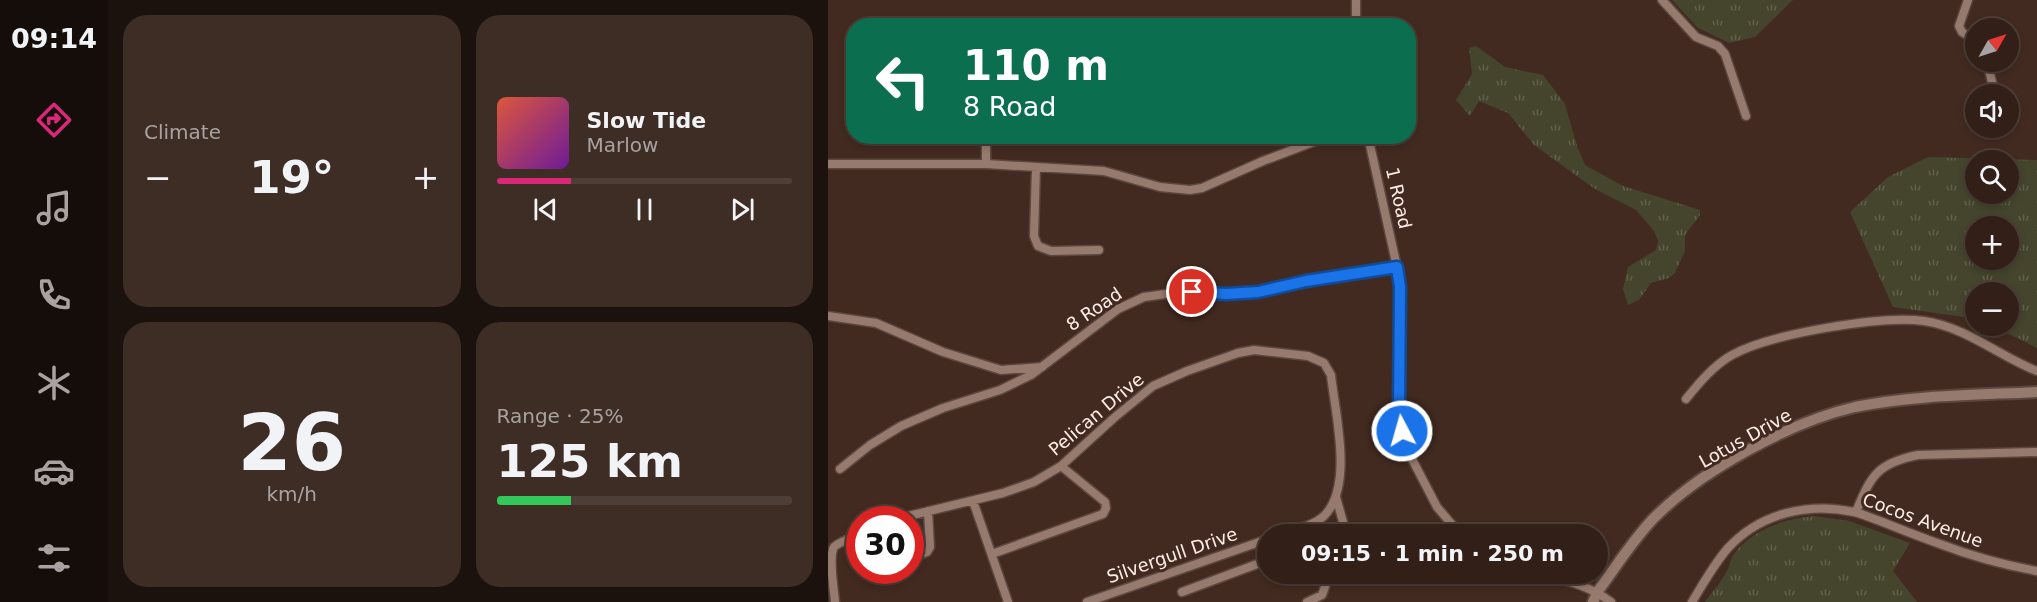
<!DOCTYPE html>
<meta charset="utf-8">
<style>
:root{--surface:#322018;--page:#3d2d25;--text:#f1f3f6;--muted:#a8a3a2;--line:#4d3e37;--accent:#db2777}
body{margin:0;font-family:"DejaVu Sans",sans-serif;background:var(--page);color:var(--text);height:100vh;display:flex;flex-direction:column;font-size:22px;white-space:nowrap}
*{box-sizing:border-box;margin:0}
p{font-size:20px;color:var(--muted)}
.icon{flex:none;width:33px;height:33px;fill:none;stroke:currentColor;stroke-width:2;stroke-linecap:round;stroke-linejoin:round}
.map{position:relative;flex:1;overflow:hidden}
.details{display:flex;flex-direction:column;gap:15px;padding:15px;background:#1c120d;width:720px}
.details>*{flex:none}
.hud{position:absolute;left:18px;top:18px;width:570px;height:126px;border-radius:24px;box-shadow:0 3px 9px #0003,0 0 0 2px var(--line);background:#0b6e4f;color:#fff;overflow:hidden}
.needle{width:39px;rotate:51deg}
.fabs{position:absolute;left:1137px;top:18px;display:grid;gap:12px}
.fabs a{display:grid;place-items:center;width:54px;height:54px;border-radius:50%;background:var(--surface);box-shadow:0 3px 9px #0003,0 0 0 2px var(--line);font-size:30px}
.speed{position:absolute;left:18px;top:506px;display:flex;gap:12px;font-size:30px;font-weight:700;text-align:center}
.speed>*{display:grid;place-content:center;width:78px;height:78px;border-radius:50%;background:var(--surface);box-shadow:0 3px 9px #0003,0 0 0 2px var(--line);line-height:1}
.speed .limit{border:9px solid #d22;background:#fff;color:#111}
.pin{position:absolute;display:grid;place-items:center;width:51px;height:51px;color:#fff;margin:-26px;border:3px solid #fff;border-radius:50%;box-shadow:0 2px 6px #0007}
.me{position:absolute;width:66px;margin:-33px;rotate:354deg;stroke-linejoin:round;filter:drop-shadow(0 0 4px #0008)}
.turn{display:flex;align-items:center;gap:21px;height:126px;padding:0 18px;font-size:27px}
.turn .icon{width:78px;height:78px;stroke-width:2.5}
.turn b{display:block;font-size:42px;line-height:51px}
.big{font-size:45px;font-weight:600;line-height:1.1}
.details .widget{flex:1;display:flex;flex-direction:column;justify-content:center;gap:9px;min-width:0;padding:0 21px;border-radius:24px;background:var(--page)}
.details .dial{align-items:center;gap:0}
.dial b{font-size:78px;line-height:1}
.song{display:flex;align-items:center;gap:18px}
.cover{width:72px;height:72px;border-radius:9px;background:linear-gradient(135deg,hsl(10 70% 55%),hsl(280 70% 35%))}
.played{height:6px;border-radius:3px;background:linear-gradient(90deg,var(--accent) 25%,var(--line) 25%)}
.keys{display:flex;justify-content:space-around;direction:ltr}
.heat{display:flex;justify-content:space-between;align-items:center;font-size:33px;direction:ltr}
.charge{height:9px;border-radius:4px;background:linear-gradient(90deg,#34c759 25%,var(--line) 0)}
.details .tiles{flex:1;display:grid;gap:15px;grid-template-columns:repeat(2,1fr)}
.trip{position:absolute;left:429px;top:524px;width:351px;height:60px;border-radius:30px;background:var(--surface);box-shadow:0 3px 9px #0003,0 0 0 2px var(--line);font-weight:600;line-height:60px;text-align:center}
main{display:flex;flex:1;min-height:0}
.tabs{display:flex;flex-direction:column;width:108px;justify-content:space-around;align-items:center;background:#140d0a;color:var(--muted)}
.tabs .icon{width:42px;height:42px}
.tabs .current{color:var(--accent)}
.tabs b{font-size:27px;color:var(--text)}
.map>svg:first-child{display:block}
</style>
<main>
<nav class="tabs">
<b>09:14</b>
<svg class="icon current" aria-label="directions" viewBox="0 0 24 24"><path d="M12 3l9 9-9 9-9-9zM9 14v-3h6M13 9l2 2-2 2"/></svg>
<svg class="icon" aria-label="music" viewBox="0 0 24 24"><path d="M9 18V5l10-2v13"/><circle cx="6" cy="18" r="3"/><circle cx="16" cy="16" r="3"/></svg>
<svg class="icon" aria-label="phone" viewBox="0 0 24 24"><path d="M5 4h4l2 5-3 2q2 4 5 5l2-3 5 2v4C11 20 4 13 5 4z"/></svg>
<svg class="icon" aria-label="climate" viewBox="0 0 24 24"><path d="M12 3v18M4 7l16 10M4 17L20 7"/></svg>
<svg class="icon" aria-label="car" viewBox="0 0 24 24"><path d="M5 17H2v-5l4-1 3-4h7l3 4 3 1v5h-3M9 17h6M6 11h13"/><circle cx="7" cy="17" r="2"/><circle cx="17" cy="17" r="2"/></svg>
<svg class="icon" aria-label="filters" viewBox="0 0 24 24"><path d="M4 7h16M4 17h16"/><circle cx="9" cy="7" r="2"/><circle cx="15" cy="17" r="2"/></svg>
</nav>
<section class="details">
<div class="tiles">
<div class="widget"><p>Climate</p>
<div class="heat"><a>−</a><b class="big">19°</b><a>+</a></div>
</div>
<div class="widget">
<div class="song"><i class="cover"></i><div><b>Slow Tide</b><p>Marlow</p></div></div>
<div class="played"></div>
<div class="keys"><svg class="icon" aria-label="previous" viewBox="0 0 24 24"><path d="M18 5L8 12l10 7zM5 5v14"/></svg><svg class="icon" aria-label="pause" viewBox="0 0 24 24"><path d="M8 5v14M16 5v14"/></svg><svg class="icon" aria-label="next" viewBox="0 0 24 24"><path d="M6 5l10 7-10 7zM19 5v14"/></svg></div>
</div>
<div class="widget dial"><b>26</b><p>km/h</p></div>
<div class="widget"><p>Range · 25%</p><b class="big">125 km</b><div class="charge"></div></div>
</div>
</section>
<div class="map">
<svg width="1209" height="602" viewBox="0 0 1209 602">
<defs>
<pattern id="grass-tufts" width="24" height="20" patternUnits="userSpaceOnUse" patternTransform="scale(1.5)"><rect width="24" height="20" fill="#44452c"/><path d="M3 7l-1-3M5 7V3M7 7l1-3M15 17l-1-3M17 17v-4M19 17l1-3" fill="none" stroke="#60604b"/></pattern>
</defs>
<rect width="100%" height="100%" fill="#422a20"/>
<!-- grass -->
<path fill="url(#grass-tufts)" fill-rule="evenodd" d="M844 0H965L927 37 901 43 870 28Z
M648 46 677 67 715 75 737 104 749 146 757 165 795 186 872 210V215L857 235V251L847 273 841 278 823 283 811 300 800 305 795 289 800 267 828 250 830 241 826 231 808 210 767 189 706 145 680 113 651 101 642 116 628 100 644 74 641 48Z
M1100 157 1209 160V348L1188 337 1159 326H1180V292H1148L1147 321 1136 317 1065 307 1022 212 1060 177ZM1180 160V194H1148V160ZM1180 226V260H1148V226Z
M987 516 1021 521 1082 543 1065 571 1089 602H877C884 592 893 582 899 571 902 566 902 559 906 554 925 529 957 518 987 516Z"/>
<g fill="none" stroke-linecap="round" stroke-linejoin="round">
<!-- minor casing -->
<g stroke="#5b473e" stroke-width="11">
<path id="minor" d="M528 0V26
M834 0 868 37 890 46 897 54 918 116
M1140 0 1131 26 1134 32 1148 41
M1159 62 1167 94
M158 136V164
M540 136 569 267 572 287 571 411 574 431 585 461 609 507 632 534
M0 164H158L276 171 332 187 362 190 374 188 435 161 501 136
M208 168 206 236 210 246 223 251 271 250
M0 316 48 323 115 352 173 370 214 367
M858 399C871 383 886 365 904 355 942 334 1053 315 1096 321 1138 327 1171 356 1209 371
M12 469 42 445 73 426 115 408 172 390 203 375 290 309 316 297 345 293 398 294 430 292 478 281 569 267
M508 497 515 522 512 534
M145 501 180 602
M1028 512C1043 475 1050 463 1090 455L1209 452
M68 519 175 493 206 482 233 466 287 417 325 386 359 371 410 353 426 350 480 356 496 363 503 375C507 413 526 486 496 516 485 526 468 529 454 534
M25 538 32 549
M164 554 275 514 278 508 277 502 233 466
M82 558 99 552 102 547 100 511
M709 573C736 580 761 585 783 602
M354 592 440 560
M7 602C6 588 0 557 6 547 12 541 24 538 32 535
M259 602 440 539
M479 602 494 595 502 573
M864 602C875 584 886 564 900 548 932 513 981 502 1026 512 1035 514 1043 518 1052 521 1072 529 1092 537 1112 544 1143 556 1176 565 1209 571"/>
</g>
<!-- tertiary casing -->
<g stroke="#5b473e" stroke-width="14">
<path id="tertiary" d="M765 602 770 591C788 567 804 541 825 519 872 471 962 422 1027 407 1086 395 1149 395 1209 392"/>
</g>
<!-- minor -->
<use href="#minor" stroke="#967a6e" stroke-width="8"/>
<!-- tertiary -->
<use href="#tertiary" stroke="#967a6e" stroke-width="10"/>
</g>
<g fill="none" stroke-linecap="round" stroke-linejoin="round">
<!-- route casing -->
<g stroke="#114b97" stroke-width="15">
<path id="route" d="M364 292 398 294 430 292 478 281 569 267 572 287 571 411 574 431"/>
</g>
<!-- route -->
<use href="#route" stroke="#1a73e8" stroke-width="10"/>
</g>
<g text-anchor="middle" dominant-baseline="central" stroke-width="6" stroke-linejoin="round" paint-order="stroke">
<!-- street labels -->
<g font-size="18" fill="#fdede6" stroke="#422a20">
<text transform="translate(571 198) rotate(77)">1 Road</text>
<text transform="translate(266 309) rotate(-34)">8 Road</text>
<text transform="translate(268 414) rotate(-40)">Pelican Drive</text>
<text transform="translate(917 438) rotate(-29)">Lotus Drive</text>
<text transform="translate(1095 520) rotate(20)">Cocos Avenue</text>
<text transform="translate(344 555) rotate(-19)">Silvergull Drive</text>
</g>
</g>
</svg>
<div class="fabs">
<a><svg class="needle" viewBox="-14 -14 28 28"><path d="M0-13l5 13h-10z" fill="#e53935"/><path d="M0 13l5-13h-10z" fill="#a8a3a2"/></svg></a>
<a><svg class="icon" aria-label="sound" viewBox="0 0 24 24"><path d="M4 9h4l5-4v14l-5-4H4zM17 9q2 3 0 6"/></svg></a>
<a><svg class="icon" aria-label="search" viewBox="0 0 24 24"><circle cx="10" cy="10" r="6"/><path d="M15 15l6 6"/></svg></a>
<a>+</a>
<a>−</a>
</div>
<div class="speed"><div class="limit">30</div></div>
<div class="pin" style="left:364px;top:292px;background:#d93025"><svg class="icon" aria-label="arrive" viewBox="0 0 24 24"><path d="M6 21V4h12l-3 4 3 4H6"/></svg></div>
<svg class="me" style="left:574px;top:431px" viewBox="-20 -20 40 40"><circle r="17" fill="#1a73e8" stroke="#fff" stroke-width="3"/><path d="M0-11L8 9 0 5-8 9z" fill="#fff"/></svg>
<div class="trip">09:15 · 1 min · 250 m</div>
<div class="hud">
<div class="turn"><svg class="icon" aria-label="left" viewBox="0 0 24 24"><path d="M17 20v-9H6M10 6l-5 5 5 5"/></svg><div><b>110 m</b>8 Road</div></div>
</div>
</div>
</main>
